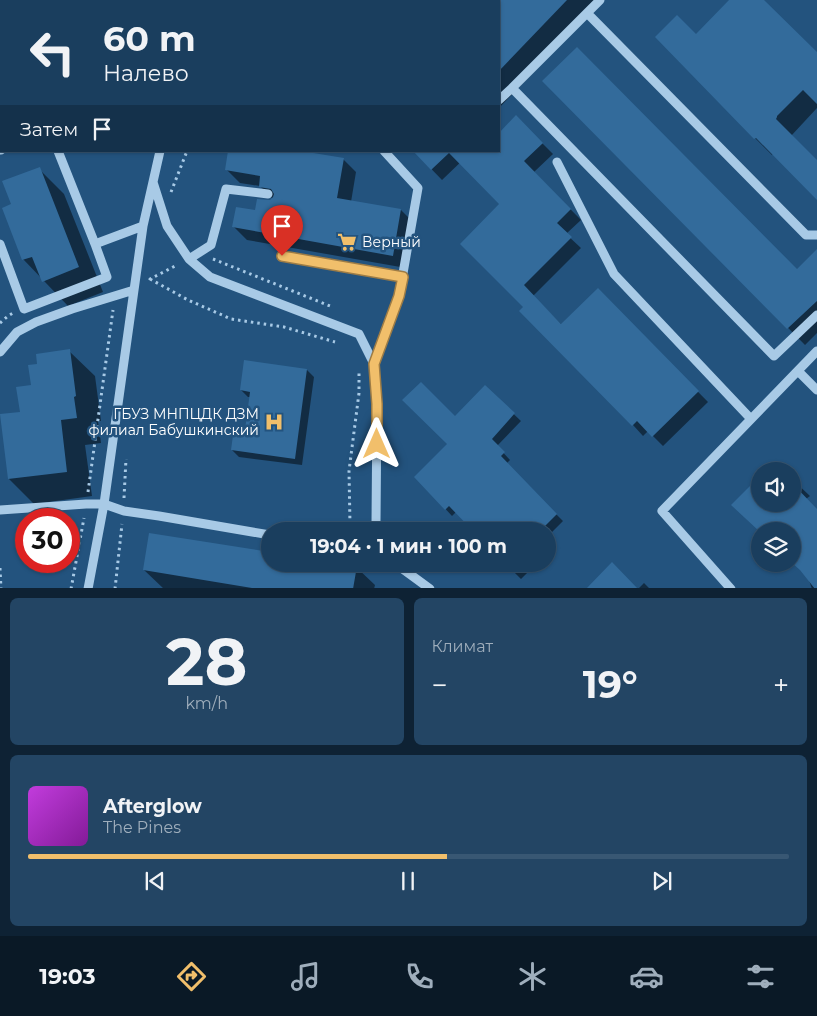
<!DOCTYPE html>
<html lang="ru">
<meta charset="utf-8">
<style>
:root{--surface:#1a3e5e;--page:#234564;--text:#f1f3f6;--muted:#9faebc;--line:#385773;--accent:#f1bf6b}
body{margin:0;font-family:Montserrat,sans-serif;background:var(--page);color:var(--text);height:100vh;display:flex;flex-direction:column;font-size:19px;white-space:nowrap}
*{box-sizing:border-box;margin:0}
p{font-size:16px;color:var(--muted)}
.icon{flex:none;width:28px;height:28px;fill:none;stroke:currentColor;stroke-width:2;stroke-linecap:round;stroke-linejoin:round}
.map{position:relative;height:588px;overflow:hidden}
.sheet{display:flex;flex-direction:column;gap:10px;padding:10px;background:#0e2234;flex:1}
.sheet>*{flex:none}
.guide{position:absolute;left:0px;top:0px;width:500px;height:152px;box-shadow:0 1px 4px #0004,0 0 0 1px var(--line);background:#1a3e5e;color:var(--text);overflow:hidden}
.fabs{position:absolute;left:751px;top:462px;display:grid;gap:10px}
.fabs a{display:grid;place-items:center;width:50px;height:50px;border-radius:50%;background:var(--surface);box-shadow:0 1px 4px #0004,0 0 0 1px var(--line);font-size:25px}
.speed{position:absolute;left:15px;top:508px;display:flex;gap:10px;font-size:25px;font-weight:700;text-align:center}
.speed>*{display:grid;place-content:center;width:65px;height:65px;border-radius:50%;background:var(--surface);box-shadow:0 1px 4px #0004,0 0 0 1px var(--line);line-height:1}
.speed .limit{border:8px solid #d22;background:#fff;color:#111}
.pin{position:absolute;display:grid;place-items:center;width:42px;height:42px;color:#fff;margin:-51px -21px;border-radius:50% 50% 50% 0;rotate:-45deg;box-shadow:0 0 5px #0007}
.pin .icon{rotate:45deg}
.me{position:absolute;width:55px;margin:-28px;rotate:0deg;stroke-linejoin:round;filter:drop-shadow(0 0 4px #0008)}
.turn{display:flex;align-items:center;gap:18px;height:105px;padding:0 20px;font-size:22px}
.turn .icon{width:65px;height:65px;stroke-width:2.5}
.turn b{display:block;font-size:35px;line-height:42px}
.then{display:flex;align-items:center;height:48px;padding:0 20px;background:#0003;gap:10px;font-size:19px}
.big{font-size:38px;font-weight:700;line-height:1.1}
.sheet .tile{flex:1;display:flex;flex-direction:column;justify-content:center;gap:8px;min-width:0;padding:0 18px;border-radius:8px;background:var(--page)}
.sheet .dial{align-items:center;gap:0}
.dial b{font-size:65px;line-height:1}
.song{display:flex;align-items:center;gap:15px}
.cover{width:60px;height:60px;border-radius:8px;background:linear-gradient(135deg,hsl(290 70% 55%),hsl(290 70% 35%))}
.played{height:5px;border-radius:2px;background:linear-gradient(90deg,var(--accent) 55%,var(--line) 55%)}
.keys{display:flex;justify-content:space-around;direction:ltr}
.heat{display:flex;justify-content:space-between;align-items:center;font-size:28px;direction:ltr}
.sheet .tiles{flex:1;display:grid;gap:10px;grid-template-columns:1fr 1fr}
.tile:last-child{grid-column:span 2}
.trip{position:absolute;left:261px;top:522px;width:295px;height:50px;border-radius:25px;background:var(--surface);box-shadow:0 1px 4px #0004,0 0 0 1px var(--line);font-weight:700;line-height:50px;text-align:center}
.tabs{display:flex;height:80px;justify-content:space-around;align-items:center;background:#0a1926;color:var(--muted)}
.tabs .icon{width:35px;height:35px}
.tabs .current{color:var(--accent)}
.tabs b{font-size:22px;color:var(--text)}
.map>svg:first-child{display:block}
</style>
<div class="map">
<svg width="817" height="589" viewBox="0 0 817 589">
<rect width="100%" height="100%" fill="#23537e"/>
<!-- shadow -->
<path fill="#0007" d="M44 0H134V1H44Z
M275 0H343L342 1H274Z
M419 0H603L499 108V1H418Z
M731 0H763L817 54V108L791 136 817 162V198L773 154 772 155 755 138 657 37 696 35Z
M0 22 1 25V40H0Z
M544 81 797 270 817 251V333L805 345Z
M516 117 553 154 534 172 581 220 566 234 581 248 533 296 562 325 598 290 708 402 663 446 648 431 643 436 633 425 524 307 501 204 499 151V135Z
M414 151H461L466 157 442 180Z
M343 159 356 172 351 202 401 210 414 223 406 268 247 240 234 227 273 199 260 186 240 183 227 170Z
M39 169 64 194 103 292 68 306 23 259 13 205Z
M69 351 95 376 101 421H98L101 443 85 445 92 496 34 504 9 479 21 413 32 386 39 365Z
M307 370 314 377 302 465 239 457 232 450 246 431 251 397H248L241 390Z
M485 387 521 421 497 446 510 460 506 464 563 521 548 536V531H474L456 512 452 516 416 477 448 445 455 417Z
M776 462 785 471H767Z
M760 478V504H792V479L810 496 806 499 817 510V589H812L792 531H761L733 505Z
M270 553V564H337L356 567 375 585 374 589H164L144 570Z
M506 564H536L521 579Z
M644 583 650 589H638Z"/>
<!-- building -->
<path fill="#336b9b" d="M499 0H567L499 71Z
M729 0H764L817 52V104L803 90 777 116V117L776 119 817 160V200L756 138 754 139 655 37 677 15 696 34Z
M577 47 797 269 817 249V301L787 329 542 81Z
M516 115 543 143 524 161 571 209 557 223 572 237 524 285 561 324 598 288 699 391 652 437 637 421 632 426 519 311 523 307 460 244 499 204 449 153 431 170 413 151H499V133Z
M228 151H301L344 158 337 198 401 209 393 256 232 227 236 207 255 210 257 199 270 200 273 197 274 194 271 189 259 187 260 176 225 170Z
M40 167 79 267 42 282 32 257 22 260 2 208 11 204 2 181Z
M70 349 76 396 74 397 77 418 61 420 67 472 8 479 0 414 20 412 16 387 31 385 28 365 37 364 36 354Z
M244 360 307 369 295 459 231 450 234 428 245 430 250 392 240 390Z
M421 382 455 416 485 385 515 413 492 439 505 452 501 456 557 514 540 531H473L449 506 445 510 414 477 447 444 402 400Z
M760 476V504H792V483L817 509V589H815L800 570 792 563V531H759L731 505Z
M149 533 270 552V564H345L357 566 353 589H258L143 570Z
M612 562 638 589H586Z"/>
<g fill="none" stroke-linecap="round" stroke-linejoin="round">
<!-- path -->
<path stroke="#a8cae6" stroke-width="3" stroke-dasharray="2.5 4" stroke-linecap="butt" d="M21 1 22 0
M345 1V0
M0 53 1 50
M0 72 1 74
M171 192 187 151
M213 259 330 306
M150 279 188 300 231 319 284 327 335 342
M150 280V279L177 265
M0 323 8 316 13 313
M88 492 113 310
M124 498 126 459
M352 531 350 525 349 471 359 393V373
M0 568 1 589
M71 589 84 518
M115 589 122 524"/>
<!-- minor -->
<path stroke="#a8cae6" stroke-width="9" d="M600 0 587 13 806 235H817
M242 1V0
M407 1 408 0
M512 88 587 13
M499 100 512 88 774 356 817 315
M0 150H1
M58 151 95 244 143 226
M557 162 614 274 751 419
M153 182 167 226 189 259 210 277 359 334 374 364 377 404 376 523 377 531
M0 244 24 309 107 277 95 244
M282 256 403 277
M189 259 211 245 226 189 268 194
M0 352 17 332 36 322 72 309 134 290
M374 364 399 296 418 188 384 151
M798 371 817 390
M0 510 86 504H104L124 511 159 516 270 535
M396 564 430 589
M88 589 104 504 143 226 160 151
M731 589 662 511 817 351"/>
</g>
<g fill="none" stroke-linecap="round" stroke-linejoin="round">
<!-- route casing -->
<g stroke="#9d7c46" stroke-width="12">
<path id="route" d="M282 256 403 277 399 296 374 364 377 404V444"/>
</g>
<!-- route -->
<use href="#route" stroke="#f1bf6b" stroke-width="9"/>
</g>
<!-- icons -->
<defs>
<g id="supermarket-bare" transform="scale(1.5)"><path d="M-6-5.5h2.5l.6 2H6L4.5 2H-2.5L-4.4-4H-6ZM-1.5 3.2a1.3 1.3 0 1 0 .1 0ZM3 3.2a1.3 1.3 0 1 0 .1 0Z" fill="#f1bf6b" stroke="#23537e" stroke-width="2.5" paint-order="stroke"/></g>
<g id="hospital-bare" transform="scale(1.5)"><path d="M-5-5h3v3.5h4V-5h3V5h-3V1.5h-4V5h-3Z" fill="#f1bf6b" stroke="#23537e" stroke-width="2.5" paint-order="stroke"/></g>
</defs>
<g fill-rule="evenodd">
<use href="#supermarket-bare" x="347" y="242"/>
<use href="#hospital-bare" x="274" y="422"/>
</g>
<g text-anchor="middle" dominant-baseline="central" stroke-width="5" stroke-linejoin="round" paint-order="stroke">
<!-- poi labels -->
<g font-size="14" fill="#fff" stroke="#23537e" text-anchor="start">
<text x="362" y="242">Верный</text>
<text x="259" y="414" text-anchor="end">ГБУЗ МНПЦДК ДЗМ<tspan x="259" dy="16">филиал Бабушкинский</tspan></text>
</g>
</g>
</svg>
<div class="fabs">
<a><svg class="icon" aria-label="sound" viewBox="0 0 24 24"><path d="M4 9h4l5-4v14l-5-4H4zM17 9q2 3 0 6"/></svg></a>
<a><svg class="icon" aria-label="layers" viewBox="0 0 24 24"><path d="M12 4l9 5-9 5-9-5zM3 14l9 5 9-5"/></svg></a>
</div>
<div class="speed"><div class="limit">30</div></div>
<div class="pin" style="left:282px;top:256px;background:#d93025"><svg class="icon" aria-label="arrive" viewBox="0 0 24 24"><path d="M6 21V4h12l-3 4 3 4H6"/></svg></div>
<svg class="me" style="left:377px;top:444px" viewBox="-20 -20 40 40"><path d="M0-17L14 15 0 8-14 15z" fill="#f1bf6b" stroke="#fff" stroke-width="4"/></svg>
<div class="trip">19:04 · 1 мин · 100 m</div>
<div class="guide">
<div class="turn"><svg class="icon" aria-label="left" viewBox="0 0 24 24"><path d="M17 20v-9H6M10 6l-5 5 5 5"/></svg><div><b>60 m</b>Налево</div></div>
<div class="then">Затем<svg class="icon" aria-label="arrive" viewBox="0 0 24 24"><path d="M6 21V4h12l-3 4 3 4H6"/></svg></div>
</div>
</div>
<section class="sheet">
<div class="tiles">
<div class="tile dial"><b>28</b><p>km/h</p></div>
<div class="tile"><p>Климат</p>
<div class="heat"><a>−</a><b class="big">19°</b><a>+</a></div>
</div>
<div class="tile">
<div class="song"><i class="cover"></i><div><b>Afterglow</b><p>The Pines</p></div></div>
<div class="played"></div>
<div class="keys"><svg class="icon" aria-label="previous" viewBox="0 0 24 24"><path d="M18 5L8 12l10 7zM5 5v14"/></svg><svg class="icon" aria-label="pause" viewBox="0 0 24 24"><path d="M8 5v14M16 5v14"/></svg><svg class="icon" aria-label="next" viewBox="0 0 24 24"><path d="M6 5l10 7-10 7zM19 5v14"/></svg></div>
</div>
</div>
</section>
<nav class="tabs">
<b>19:03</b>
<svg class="icon current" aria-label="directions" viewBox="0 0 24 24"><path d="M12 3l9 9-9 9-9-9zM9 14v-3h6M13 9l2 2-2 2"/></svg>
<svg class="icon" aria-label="music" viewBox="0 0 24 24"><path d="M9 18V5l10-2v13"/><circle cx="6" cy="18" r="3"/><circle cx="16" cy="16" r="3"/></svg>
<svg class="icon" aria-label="phone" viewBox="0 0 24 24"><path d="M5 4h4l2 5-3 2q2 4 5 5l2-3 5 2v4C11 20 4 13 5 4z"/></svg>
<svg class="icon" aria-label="climate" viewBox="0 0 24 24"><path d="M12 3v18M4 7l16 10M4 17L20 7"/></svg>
<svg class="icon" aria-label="car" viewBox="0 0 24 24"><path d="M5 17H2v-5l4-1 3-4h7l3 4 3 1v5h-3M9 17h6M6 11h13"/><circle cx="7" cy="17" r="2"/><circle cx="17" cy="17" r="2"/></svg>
<svg class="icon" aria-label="filters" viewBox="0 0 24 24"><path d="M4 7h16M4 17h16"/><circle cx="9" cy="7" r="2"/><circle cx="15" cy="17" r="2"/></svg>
</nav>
